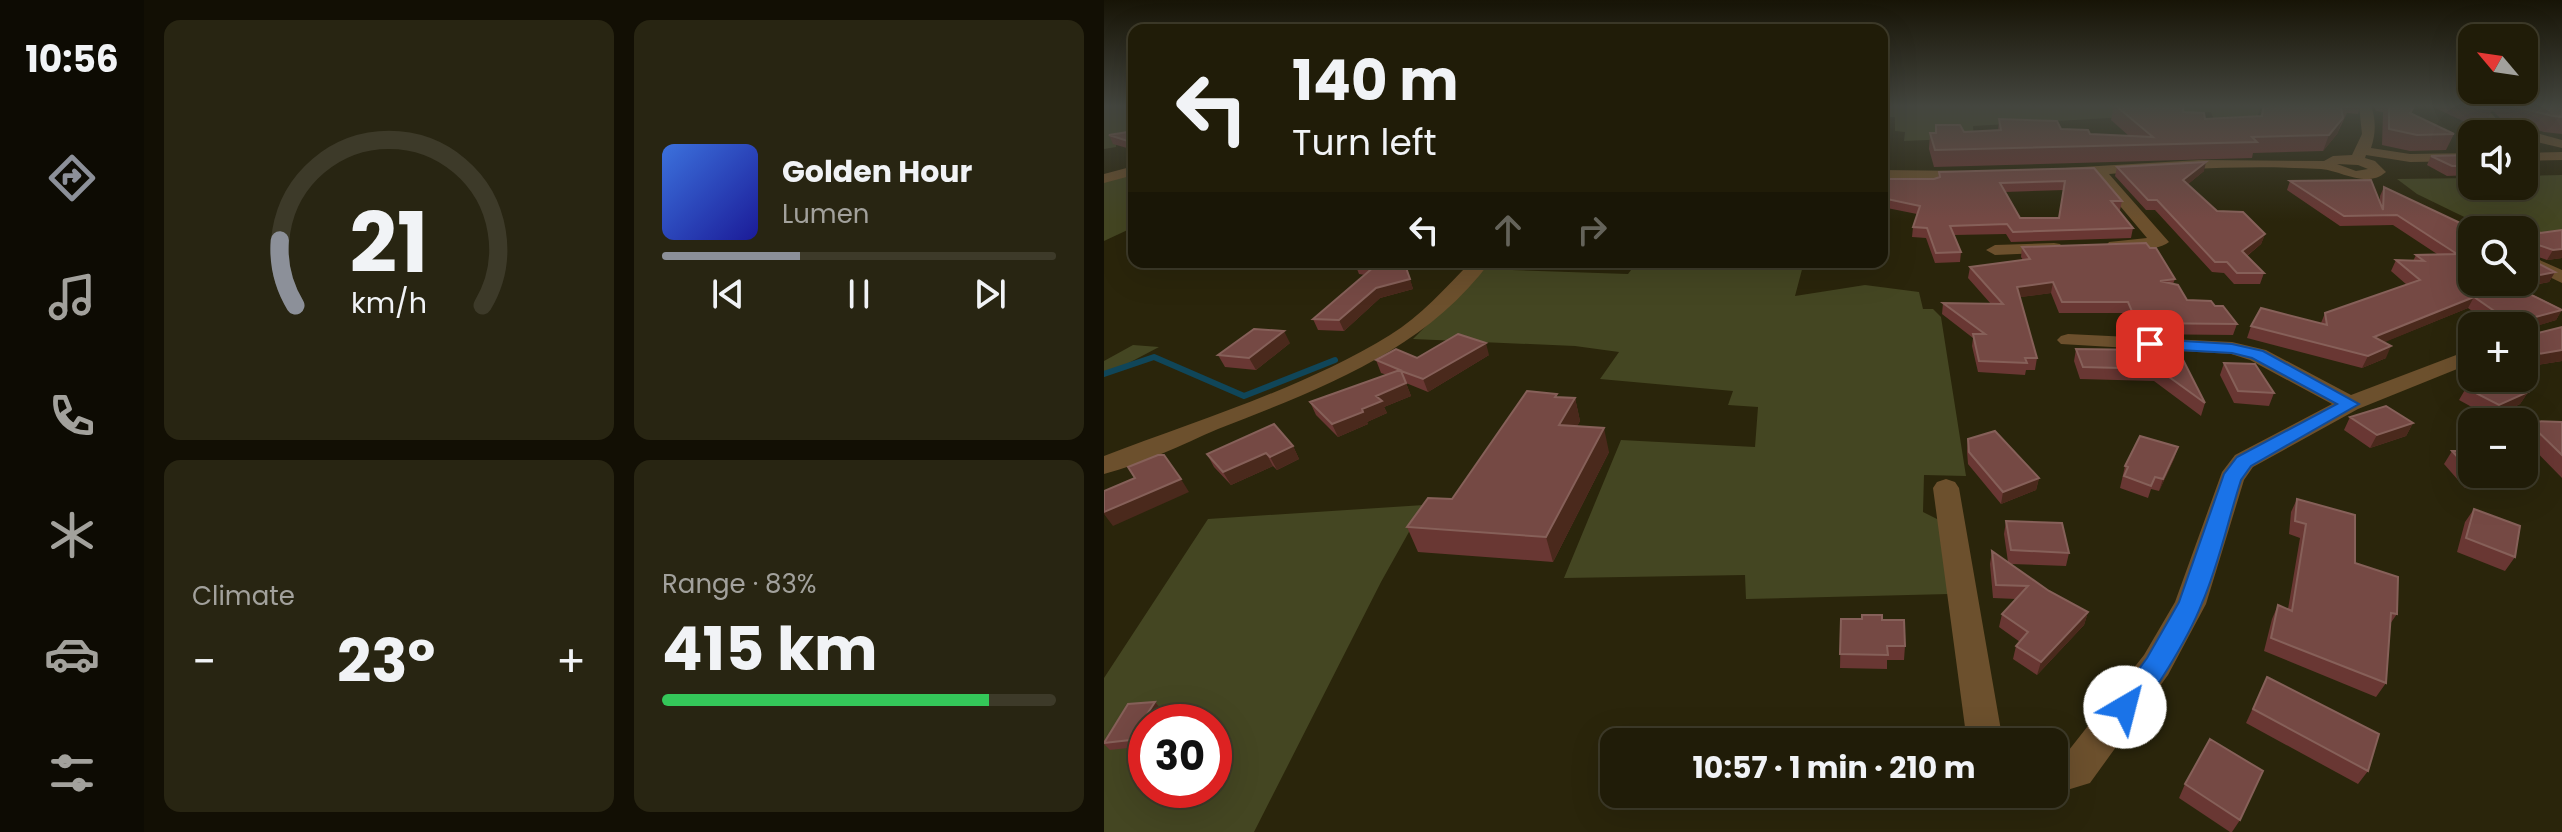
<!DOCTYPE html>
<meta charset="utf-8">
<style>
:root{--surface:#201c08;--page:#282512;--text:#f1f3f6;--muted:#a2a19c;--line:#3d3a29;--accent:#8c9099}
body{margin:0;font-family:Poppins,sans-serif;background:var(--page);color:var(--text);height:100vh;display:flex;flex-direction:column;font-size:30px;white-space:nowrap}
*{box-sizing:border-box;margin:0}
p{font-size:26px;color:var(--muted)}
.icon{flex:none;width:44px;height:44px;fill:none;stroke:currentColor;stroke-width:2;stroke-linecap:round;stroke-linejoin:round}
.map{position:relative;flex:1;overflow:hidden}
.details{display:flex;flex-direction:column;gap:20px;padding:20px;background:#120f04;width:960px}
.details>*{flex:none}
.guide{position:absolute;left:24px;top:24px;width:760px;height:244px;border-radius:16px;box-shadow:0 8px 32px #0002,0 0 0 2px var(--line);background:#201c08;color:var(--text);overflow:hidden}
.needle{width:52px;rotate:299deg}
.tools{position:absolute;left:1354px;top:24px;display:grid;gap:16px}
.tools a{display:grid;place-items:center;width:80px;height:80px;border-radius:16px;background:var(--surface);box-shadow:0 8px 32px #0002,0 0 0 2px var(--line);font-size:40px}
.speed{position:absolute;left:24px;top:704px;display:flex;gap:16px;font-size:40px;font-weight:700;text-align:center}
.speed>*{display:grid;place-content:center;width:104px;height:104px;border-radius:50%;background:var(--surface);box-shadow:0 8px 32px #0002,0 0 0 2px var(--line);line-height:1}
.speed .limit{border:12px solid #d22;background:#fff;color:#111}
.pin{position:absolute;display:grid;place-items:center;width:68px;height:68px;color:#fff;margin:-34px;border-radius:16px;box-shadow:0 4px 12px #0006}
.me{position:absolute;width:88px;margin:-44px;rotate:37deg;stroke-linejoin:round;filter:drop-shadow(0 0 6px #0008)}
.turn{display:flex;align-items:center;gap:28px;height:168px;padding:0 32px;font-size:36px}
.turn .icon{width:104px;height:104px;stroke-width:2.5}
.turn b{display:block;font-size:56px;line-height:68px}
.lanes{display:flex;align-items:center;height:76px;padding:0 32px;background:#0003;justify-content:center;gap:40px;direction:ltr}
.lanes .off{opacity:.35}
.big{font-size:60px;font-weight:700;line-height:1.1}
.details .widget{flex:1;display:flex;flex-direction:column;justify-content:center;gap:12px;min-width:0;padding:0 28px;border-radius:16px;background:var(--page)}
.details .dial{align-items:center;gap:0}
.dial svg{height:208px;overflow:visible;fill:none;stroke:var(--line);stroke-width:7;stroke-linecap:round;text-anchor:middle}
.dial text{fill:var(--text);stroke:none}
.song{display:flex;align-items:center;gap:24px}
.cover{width:96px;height:96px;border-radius:12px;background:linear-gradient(135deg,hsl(220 70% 55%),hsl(240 70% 35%))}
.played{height:8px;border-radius:4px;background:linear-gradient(90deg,var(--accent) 35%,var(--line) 35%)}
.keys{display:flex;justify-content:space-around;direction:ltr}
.heat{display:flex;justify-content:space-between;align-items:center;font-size:44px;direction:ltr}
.charge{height:12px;border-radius:6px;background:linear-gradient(90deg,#34c759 83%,var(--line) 0)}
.details .tiles{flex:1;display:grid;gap:20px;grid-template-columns:repeat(2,1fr)}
.trip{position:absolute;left:496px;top:728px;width:468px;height:80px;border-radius:16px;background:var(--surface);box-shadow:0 8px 32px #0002,0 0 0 2px var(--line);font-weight:700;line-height:80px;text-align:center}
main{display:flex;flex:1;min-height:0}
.tab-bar{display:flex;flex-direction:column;width:144px;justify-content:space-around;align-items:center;background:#0d0b03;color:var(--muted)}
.tab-bar .icon{width:56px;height:56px}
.tab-bar .current{color:var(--accent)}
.tab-bar b{font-size:36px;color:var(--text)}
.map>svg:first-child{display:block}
</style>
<main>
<nav class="tab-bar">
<b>10:56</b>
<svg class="icon current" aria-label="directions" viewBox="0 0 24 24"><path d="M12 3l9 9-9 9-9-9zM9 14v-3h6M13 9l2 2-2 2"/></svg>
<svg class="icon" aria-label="music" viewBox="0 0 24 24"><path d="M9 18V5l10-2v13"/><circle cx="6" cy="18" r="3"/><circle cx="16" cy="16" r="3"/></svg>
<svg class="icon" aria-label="phone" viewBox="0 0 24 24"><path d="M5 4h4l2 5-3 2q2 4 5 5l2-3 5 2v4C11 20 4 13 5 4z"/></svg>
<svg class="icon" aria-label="climate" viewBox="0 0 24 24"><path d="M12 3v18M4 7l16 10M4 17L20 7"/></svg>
<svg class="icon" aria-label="car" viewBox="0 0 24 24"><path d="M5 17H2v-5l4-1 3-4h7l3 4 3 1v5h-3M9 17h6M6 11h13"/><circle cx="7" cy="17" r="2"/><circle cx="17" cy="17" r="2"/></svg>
<svg class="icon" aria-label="filters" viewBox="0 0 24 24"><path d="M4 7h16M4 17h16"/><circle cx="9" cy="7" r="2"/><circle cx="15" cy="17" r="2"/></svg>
</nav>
<section class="details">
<div class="tiles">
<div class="widget dial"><svg viewBox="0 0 100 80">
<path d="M14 69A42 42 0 1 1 86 69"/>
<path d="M14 69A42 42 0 0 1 8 44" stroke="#8c9099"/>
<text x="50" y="56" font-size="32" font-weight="700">21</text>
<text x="50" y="72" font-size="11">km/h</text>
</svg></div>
<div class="widget">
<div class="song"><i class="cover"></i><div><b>Golden Hour</b><p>Lumen</p></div></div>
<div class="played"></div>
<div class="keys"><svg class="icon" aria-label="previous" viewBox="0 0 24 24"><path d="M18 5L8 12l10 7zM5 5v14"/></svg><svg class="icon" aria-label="pause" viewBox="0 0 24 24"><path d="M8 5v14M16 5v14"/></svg><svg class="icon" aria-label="next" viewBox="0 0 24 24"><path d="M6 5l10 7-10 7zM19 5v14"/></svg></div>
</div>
<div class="widget"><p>Climate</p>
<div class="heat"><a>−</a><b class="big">23°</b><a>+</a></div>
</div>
<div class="widget"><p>Range · 83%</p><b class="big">415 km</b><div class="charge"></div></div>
</div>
</section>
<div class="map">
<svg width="1458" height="832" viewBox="0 0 1458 832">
<rect width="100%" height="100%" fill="#2a250b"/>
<!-- green -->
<path fill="#444622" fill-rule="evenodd" d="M0 105H30L27 123 30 138 12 142V147L0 149Z
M778 105H1162L1156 109 1149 131 1113 128 1107 112 869 126 870 138 800 141 801 132 791 131V117H778Z
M30 171V227L0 241V181Z
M1458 175V231L1420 235V230H1387L1313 194 1293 179 1368 178V186H1420V176Z
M533 262H700L691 296 761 285 815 292 819 309H829L837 317 862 476 820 475 819 512 841 523 845 594 642 599 641 575 460 578 517 440 651 447 654 407 624 405 629 391 496 379 515 352 471 346 309 339 379 269 524 274Z
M29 345 55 347 0 376V361Z
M320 505 277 582 150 832H0V678L104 519ZM42 722H110V790H42Z"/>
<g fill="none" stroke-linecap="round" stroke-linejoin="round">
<!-- stream -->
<path stroke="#104659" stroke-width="6" d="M0 374 50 357 140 396 231 360"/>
<!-- minor -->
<path fill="#6c502d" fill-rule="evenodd" d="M1255 105H1267C1272 120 1272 133 1267 148L1306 154 1368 153V161L1306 162 1262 155 1261 158 1271 161 1282 172C1262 189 1239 171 1217 169 1147 165 1075 169 1005 174L1065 242C1054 251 1013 255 1002 246L1005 242 1043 238 990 175 961 176 954 172 961 168 1095 160 1220 161 1229 156 1248 155 1258 134ZM1233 164 1254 165 1264 169 1252 171Z
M1363 105 1381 106 1396 123 1458 140V148L1420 139V134C1389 134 1385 123 1363 105Z
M1458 152V160L1420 161V153Z
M30 166V175L0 183V174Z
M778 170 868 171 875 175 868 179 778 178Z
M950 243 956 244 959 248 956 252 891 255 882 250 891 245Z
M1420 253 1458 270V283L1420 265Z
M367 262H386C318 353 215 389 114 429 77 445 39 464 0 474V456C94 420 200 388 286 335 317 316 341 288 367 262Z
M964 334 1128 342 1162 350 1247 395 1368 349V363L1254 409 1149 467 1140 480 1102 604 1064 675 986 783 950 794V758L961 755 1040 655 1071 602 1118 472 1131 455 1228 404 1146 360 1127 354 957 344 953 340 957 336Z
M842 479 851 482 855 488 899 742H863L829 488 833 482Z"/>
</g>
<!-- wall -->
<path fill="#693733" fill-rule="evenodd" d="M1010 105 1079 112 1101 119 1156 117 1159 105H1257L1254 114 1243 113 1233 134 1219 151 1149 153 1148 158 830 167 825 149 826 133H831L832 125 860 132 894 130 895 119 986 134 1025 136 1007 120Z
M1270 105H1312L1307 114 1350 134 1342 150 1306 151 1278 145 1279 112 1272 111Z
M1325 105H1458V134L1440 132 1398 120 1388 110 1381 125 1361 122Z
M30 131V150L9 144 5 135Z
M1368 155V175L1343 176 1323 165 1327 156Z
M1013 167 1100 171 1084 184 1113 211 1161 234 1157 244 1143 256 1160 273 1156 284H1130L1120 273 1108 272 1051 210H1042L1011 176Z
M990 168 1018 201 1016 210H1015L1029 228 1027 238 907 242 902 234 850 235 857 252 856 262 831 263 822 238 808 237 809 227 813 214 778 207V179H830L834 178 835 172ZM960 190 955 218H916L901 192Z
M1186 181 1276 201V196L1280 187 1371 230 1368 282 1420 235 1458 230V258L1443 260 1423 253 1421 256 1451 272 1445 282 1415 288 1458 309 1452 320 1425 328V334L1423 337 1426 335 1458 327V361L1420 367V326H1389L1364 308 1280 342 1282 358 1258 368 1143 338 1147 326 1217 323 1221 313 1303 285 1287 271 1292 260 1309 261 1312 255 1333 254 1289 225 1236 226 1183 190Z
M918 247 1071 279 1069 284 1083 300 1111 306 1133 324 1129 335 1030 334 1021 313H955L947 293 916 297 933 358 931 370H922L921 375 874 372 868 346 869 338 838 314 839 303 887 304 864 278 866 267 919 260 917 257Z
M254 262H336L331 266 301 265 309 289 276 298 240 331 214 330 209 319 261 275 255 274 251 264Z
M1041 340 1101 403 1097 416 1050 381 976 379 970 361 972 349 1038 350Z
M186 343 152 370 121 367 114 355Z
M385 355 324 392 302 383 307 396 280 407 283 413 263 422 264 424 234 437 212 415 206 402 283 375 277 373 272 360Z
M1120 363 1170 393 1165 406 1130 403 1116 375Z
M1362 388 1424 392 1416 404 1388 418 1355 400Z
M453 397 471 398 476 421 473 426 505 452 449 562 314 552 303 527 348 499Z
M1246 417 1309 423 1302 436 1266 448 1240 430Z
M1423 421 1458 422V478L1420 439V425Z
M864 439 935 478 932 490 897 504 864 464 863 451Z
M189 446 195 459 173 470 169 466 127 485 110 467 103 454Z
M1074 447 1070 459 1055 491 1047 489 1044 498 1016 488 1021 466Z
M1348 451 1423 477 1414 490 1361 488 1340 464Z
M1193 499 1251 563 1293 614 1286 624 1282 683 1272 697 1160 651 1168 619 1174 605 1184 609 1196 538 1185 534 1187 512Z
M1370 509 1411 557 1401 571 1353 552 1361 522Z
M902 521 965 553 962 566 907 564 945 591 984 612 980 625 933 675 909 659 912 646 916 642 895 627 898 614 912 599 889 598 886 564 888 551 904 562 900 534Z
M737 619 778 620 801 646 800 660H783V669L736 668Z
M1163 677 1264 771 1254 784 1142 723Z
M51 702 57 709 48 722H42L33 747 6 750 0 744V741Z
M1081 784 1136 820 1128 832H1126L1075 798Z"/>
<!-- shaded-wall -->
<path fill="#4a291c" d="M1239 118 1233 134 1219 151 1225 135Z
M1102 162 1100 171 1077 190 1079 180Z
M1161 234 1157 244 1135 262 1138 251Z
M1458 249V258L1443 260 1449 250Z
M1451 272 1445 282 1394 292 1400 282H1420V278Z
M306 279 309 289 276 298 240 331 235 320 272 288Z
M949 282 947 293 911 298 913 287Z
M1370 297 1364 308 1264 349 1270 337Z
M1458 310 1452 320 1420 330 1424 319Z
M180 331 186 343 152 370 145 358Z
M382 343 385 355 324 392 319 379Z
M1287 346 1282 358 1258 368 1264 356Z
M1458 350V361L1420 367 1428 355Z
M302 383 307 396 280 407 283 413 263 422 258 409 272 396Z
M1424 392 1416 404 1388 418 1395 405Z
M471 398 476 421 461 449 455 425Z
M259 412 264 424 234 437 228 424Z
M1309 423 1302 436 1266 448 1273 435Z
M500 428 505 452 449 562 442 537Z
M189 446 195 459 173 470 166 457Z
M1074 447 1070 459 1055 491 1059 479Z
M162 453 169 466 127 485 119 472Z
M935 478 932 490 897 504 899 492Z
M77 479 85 492 9 526 0 514V512Z
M984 612 980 625 933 675 937 662Z
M51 702 57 709 48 722H42V732L33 747 26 740Z"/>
<!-- building -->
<path fill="#754944" stroke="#866059" stroke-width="2" fill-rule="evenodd" d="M1011 105H1079V112L1100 113 1101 119 1158 116 1160 105H1244L1245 107H1237L1239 118 1225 135 1148 137 1153 142 831 150 826 133H832V125H856L860 132 897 130 895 119 953 121 957 129 984 130 986 134 1049 137Z
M1285 105H1307L1310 106 1306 113 1350 134 1313 135 1285 129Z
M1363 105H1383L1389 109 1368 107Z
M1405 105H1458V117L1449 116Z
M30 131V143L5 135Z
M1368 155V166H1348L1327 156Z
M1102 162 1079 180 1113 211 1139 212 1161 234 1138 251 1160 273H1133L1123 262H1111L1053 200H1044L1013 167Z
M990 168 1018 201H1007L1029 228 909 232 903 224 846 226 857 252 832 253 823 228 809 227 816 206 778 198V179H830L836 177 835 172ZM961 181 955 218H916L896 183Z
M1267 180 1279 210 1280 187 1371 230H1368V282H1401L1458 310 1424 319 1425 334 1420 331V326H1412L1370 297 1270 337 1287 346 1264 356 1147 326 1157 308 1223 325 1221 313 1316 280 1292 260 1320 261 1312 255 1353 254 1293 215 1240 216 1186 181Z
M1458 230V249L1449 250 1423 241V253H1420V235Z
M1042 243 1046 248H1052L1071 279 1056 281 1074 285 1083 300 1107 301 1111 306H1119L1133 324 1033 323 1024 302H958L949 282 913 287 933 358H921L923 363 875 361 869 334H881L839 303 899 304 866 267 926 259 918 247Z
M1420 256 1451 272 1420 278Z
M254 262H300L306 279 272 288 235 320 209 319 271 266 251 264Z
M1458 327V350L1428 355 1420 350V338L1428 336 1426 335Z
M150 329 180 331 145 358 114 355Z
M354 334 382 343 319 379 297 371 302 383 272 396 278 401 258 409 259 412 228 424 206 402 296 370 272 360 292 349 313 358Z
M1041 340 1070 342 1101 403 1054 369 979 367 972 349 1045 350Z
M1120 363 1151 364 1170 393 1134 391Z
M1384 378H1396L1424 392 1395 405 1362 388Z
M423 391 453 394 451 397 471 398 455 425 500 428 442 537 303 527 324 498 348 499Z
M1282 406 1309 423 1273 435 1246 417Z
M1423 421 1458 422V455Z
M170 424 189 446 166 457 162 453 119 472 103 454Z
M891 431 935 478 899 492 865 452 864 439Z
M1036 436 1074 447 1059 479 1051 477 1047 486 1020 476 1024 467 1021 466Z
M1348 451H1368V473Z
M54 455H60L77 479 0 512V491L31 478 24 467Z
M1420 473 1423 477 1370 475 1369 474Z
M1193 499 1251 515V563L1294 577 1293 614 1287 613 1282 683 1167 638 1174 605 1188 611 1202 524 1191 521Z
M1370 509 1416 526 1411 557 1362 538Z
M902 521 958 523 965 553 907 550Z
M888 551 945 591 984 612 937 662 912 646 924 632 898 614 924 586 892 585Z
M758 615H778V620H800L801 646H783L784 655 736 654 737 619H758Z
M1163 677 1275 734 1264 771 1149 709Z
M51 702 26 740 0 743 24 704Z
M1106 739 1159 771 1136 820 1081 784Z"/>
<!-- sky -->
<linearGradient id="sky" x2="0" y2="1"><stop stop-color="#171406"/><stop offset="0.48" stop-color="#44463f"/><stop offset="1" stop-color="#44463f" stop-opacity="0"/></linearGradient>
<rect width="1458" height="221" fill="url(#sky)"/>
<!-- route -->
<path fill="#1a73e8" stroke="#114b97" stroke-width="2" d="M1046 339 1128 344 1159 351 1255 404 1147 466 1137 480C1124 520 1115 564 1098 603 1088 629 1044 711 1021 719L1011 716 1007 707 1043 658 1075 602 1120 474 1133 457 1233 404 1148 358 1128 353 1040 348V341Z"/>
</svg>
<div class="tools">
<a><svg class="needle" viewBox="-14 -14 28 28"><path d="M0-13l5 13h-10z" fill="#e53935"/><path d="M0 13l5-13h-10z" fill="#a2a19c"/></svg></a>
<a><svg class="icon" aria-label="sound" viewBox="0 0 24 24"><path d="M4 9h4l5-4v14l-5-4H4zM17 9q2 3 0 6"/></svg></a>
<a><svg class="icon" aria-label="search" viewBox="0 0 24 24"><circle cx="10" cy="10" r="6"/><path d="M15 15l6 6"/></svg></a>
<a>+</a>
<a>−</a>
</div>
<div class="speed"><div class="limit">30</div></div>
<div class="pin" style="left:1046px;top:344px;background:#d93025"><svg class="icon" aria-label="arrive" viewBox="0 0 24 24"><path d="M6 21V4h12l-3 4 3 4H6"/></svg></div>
<svg class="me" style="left:1021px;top:707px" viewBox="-20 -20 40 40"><circle r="19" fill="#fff"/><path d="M0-13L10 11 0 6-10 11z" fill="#1a73e8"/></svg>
<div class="trip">10:57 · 1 min · 210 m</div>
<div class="guide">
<div class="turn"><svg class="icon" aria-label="left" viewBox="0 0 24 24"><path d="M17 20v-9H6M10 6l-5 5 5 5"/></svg><div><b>140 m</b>Turn left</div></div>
<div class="lanes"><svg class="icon" aria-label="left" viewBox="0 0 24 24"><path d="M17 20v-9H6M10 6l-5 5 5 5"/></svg><svg class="icon off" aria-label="ahead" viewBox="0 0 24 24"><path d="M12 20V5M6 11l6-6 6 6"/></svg><svg class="icon off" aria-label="right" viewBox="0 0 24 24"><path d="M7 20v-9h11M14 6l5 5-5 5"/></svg></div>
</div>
</div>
</main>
